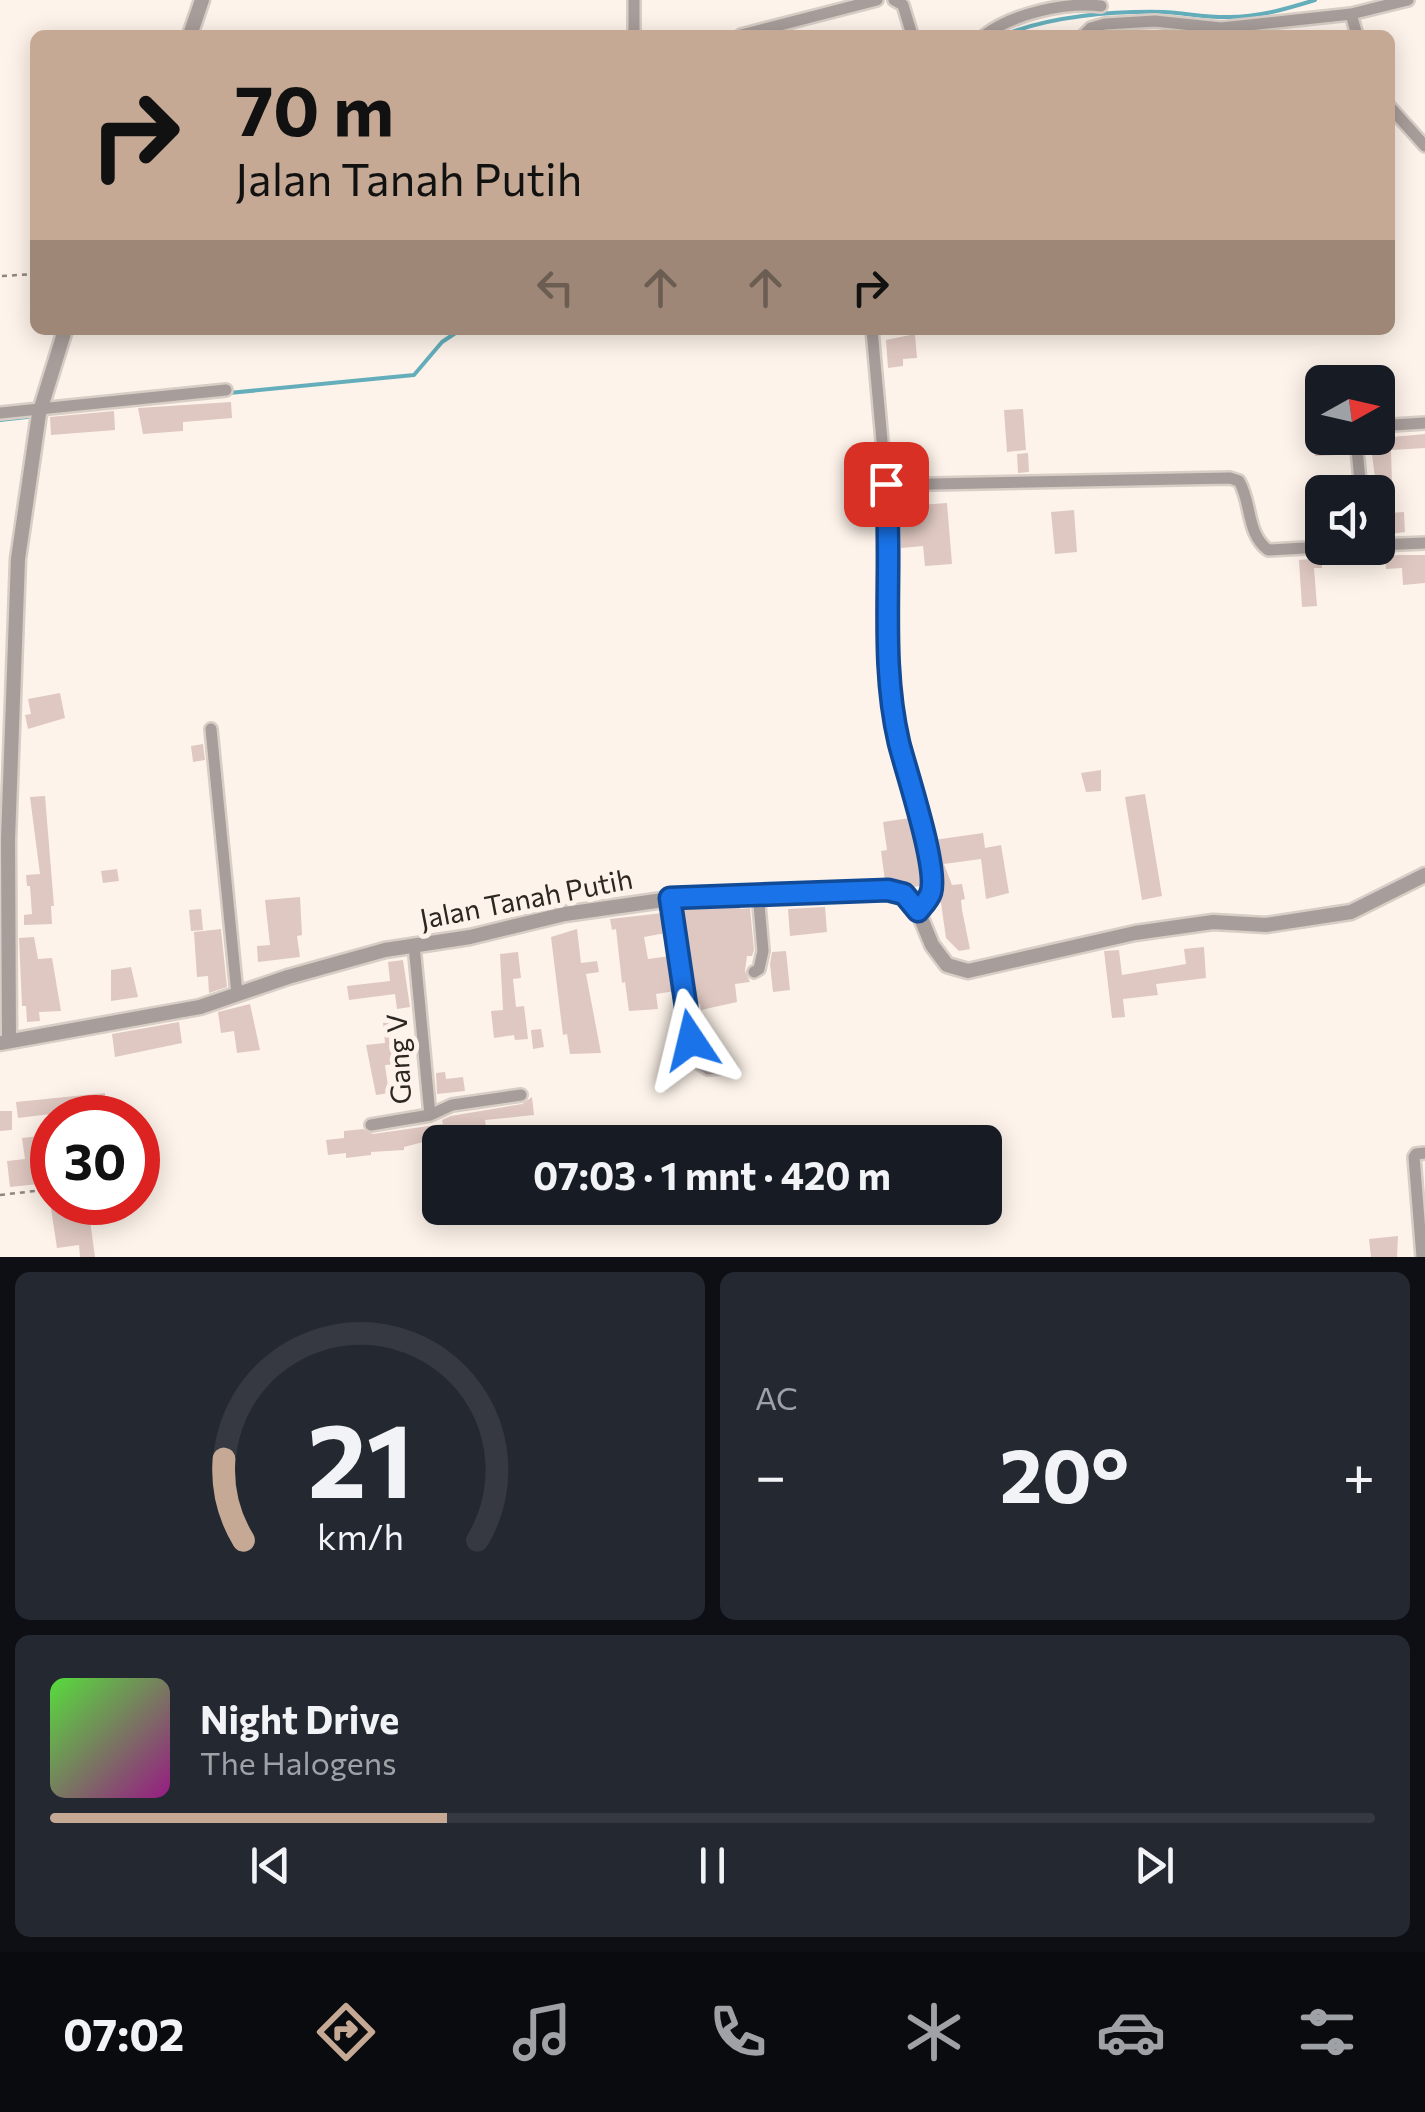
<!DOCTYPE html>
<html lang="id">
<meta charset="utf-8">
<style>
:root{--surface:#171b24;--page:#242831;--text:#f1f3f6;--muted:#9ea1a6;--line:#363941;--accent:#c6a994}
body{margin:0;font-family:Commissioner,sans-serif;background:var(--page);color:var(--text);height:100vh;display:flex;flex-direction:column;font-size:38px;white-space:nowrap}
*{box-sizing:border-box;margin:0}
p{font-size:32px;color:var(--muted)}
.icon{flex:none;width:55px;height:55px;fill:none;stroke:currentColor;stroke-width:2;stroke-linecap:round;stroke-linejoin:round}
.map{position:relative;height:1257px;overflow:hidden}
.side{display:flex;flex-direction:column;gap:15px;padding:15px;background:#0d0f14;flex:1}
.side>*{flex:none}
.hud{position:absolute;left:30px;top:30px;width:1365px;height:305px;border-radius:15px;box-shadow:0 5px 25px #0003;background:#c6a994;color:#111;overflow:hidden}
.needle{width:65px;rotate:82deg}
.tools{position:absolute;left:1305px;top:365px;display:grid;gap:20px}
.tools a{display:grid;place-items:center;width:90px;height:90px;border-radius:15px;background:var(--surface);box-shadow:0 5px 25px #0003;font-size:50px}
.speed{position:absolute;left:30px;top:1095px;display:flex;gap:20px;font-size:50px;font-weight:700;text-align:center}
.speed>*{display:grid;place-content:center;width:130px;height:130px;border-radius:50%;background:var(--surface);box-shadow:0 5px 25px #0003;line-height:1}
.speed .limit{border:15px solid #d22;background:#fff;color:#111}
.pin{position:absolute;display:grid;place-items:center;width:85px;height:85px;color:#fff;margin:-42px;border-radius:20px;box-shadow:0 5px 15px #0006}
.me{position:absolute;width:110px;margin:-55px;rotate:350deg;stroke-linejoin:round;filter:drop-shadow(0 0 8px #0008)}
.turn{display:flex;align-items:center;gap:35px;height:210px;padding:0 40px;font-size:45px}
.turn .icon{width:130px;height:130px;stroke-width:2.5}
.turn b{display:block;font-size:70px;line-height:85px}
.lanes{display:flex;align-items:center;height:95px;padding:0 40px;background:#0003;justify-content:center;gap:50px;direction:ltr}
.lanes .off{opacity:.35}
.big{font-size:75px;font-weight:700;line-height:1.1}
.side .tile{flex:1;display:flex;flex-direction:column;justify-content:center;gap:15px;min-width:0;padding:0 35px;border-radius:15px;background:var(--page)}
.side .dial{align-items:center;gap:0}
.dial svg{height:260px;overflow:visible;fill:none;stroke:var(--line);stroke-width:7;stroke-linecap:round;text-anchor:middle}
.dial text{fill:var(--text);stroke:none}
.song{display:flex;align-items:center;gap:30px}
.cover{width:120px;height:120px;border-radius:15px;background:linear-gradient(135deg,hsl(110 70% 55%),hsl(310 70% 35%))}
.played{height:10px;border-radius:5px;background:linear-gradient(90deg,var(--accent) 30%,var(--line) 30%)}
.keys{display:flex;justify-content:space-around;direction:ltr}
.heat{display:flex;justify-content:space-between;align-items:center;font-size:55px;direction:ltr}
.side .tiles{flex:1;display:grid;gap:15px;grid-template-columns:1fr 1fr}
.tile:last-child{grid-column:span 2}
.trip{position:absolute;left:422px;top:1125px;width:580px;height:100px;border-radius:15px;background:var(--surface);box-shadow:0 5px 25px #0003;font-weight:700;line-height:100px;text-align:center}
.tab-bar{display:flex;height:160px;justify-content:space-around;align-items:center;background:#090b0e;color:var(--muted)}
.tab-bar .icon{width:70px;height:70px}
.tab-bar .on{color:var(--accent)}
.tab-bar b{font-size:45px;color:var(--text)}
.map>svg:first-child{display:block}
</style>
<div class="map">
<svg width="1425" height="1257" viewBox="0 0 1425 1257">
<rect width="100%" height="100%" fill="#fdf3ea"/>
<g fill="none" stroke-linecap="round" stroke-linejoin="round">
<!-- stream -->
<path stroke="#64aebb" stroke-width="4" d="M1004 35C1051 16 1113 11 1163 12 1184 13 1204 17 1225 17 1256 18 1286 9 1315 0
M229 393 414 375 442 342 460 330
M0 420 36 416"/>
</g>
<!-- building -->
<path fill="#dfc8c1" d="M915 334 917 358 903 359V366L888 368 886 340Z
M231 402 232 418 183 422V431L143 434 138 408Z
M1023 409 1026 450 1007 452 1004 410Z
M114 411 115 430 51 435 50 417Z
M1425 434V448L1391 450 1392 485 1376 486 1370 439Z
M1334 440 1336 455 1315 456 1314 442Z
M1028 453 1029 472 1018 473 1017 454Z
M947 503 952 564 925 566 923 546 901 548V524L921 523 920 505Z
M1074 510 1077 552 1055 554 1051 512Z
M1404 512 1405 532 1390 534 1389 513Z
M1399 555H1425V583L1403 585 1402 568 1386 569 1385 556Z
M1322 558V568H1314L1317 606 1302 607 1299 560Z
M60 693 65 718 28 729 25 715 31 714 28 699Z
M203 744 205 760 193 762 191 746Z
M1101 770V791L1086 792 1081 773Z
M1145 794 1162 896 1142 900 1125 797Z
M45 796 54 906H51L52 924 24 925V915L32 914 30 886H27L26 875 40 874 30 797Z
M910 818 922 886 911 887 899 882 885 881 881 851 887 850 883 822Z
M983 833 985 848 1001 845 1009 893 986 899 981 859 944 864 952 885 962 884 965 899 961 900 962 910 970 949 959 951 946 938 941 903 933 905 941 888 934 840Z
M117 869 119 881 103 883 101 871Z
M300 897 302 935 297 936 300 957 258 962 257 946 270 945 265 900Z
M740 905V909L750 908 754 950 752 956H747L745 971 750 982 735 984 737 1002 701 1010 700 1004H696L681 909Z
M825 907 827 932 790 936 788 909Z
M201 909 203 930 191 931 189 910Z
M663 913 666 933 644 937 648 959 670 956 675 991 656 994 658 1009 629 1011 625 982 622 983 616 929 612 930 610 919Z
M221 929 227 987 209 993 208 976 197 977 194 932Z
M577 929 581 963 597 961 599 972 586 974 601 1053 570 1054 567 1034 563 1035 551 937Z
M34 937 38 959 52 958 61 1011 39 1012 40 1021 27 1022 26 1006H22L19 938Z
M1204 947 1206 978 1156 984 1158 995 1123 999 1125 1017 1112 1018 1104 951 1119 950 1122 975 1186 964 1184 949Z
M786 951 790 990 773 992 770 964 772 952Z
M518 952 521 978 513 979 516 1007 524 1006 528 1039 515 1040 514 1035 494 1038 491 1011 503 1010 500 954Z
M403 960 410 1007 397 1009 395 994 349 1000 347 986 390 981 388 962Z
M131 967 138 997 111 1001V970Z
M250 1004 260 1050 237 1053 234 1031 221 1033 218 1012Z
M397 1021 398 1033 395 1034 398 1064 385 1065 389 1093 376 1095 366 1045 385 1043 383 1023Z
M179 1022 182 1043 115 1057 112 1034Z
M541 1029 544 1047 533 1049 531 1030Z
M445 1072 446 1079 463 1077 465 1091 437 1094 436 1073Z
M105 1093 106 1118H51V1114L18 1118 16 1102Z
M532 1097 534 1115 485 1120 487 1133 435 1139 404 1147V1150L371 1152V1155L346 1158V1153L328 1155 326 1140 344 1138V1131L363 1129 373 1134 443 1124 442 1120 451 1116 522 1104Z
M0 1111H12V1130L0 1131Z
M48 1135 50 1149 35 1151 39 1184 10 1187 7 1161 25 1159 22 1138Z
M50 1202H93L94 1213H89L95 1257H80L79 1245 57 1248Z
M1398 1236 1397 1257H1371L1369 1239Z"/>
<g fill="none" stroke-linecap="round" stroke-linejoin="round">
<!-- minor casing -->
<g stroke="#d8cec6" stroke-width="16">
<path id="minor" d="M634 0V35
M894 0 903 5 912 35
M1351 14 1357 35
M741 35 877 0
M985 35C1014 13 1066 2 1101 6
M1084 35 1091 28 1105 24 1155 21 1221 28 1351 14 1408 0
M1390 107 1425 146
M872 330 886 485
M0 413 226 390
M1378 426 1425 423
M1356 438 1361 492
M1378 545 1425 543
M211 729 237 994
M670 899 696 1061 708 1069 722 1068
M918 911 932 888 925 840 895 728 885 650 889 596 886 485 1230 478 1239 481C1252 503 1246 533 1268 550L1322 547
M754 972 759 969 763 951 758 893
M430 1115 452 1105 521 1095
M371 1125 430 1115 414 945
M1422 1257 1414 1157 1416 1154 1425 1153"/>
</g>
<!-- tertiary casing -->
<g stroke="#d8cec6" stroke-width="19">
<path id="tertiary" d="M190 35 202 0
M9 1040 8 840 18 559 39 414 65 330
M0 1043 200 1007 288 977 385 950 470 937 565 914 670 899 819 890 898 892 910 899 918 911 932 945 947 965 968 971 1135 933 1213 922 1266 925 1351 912 1425 875"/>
</g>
<!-- path -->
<path stroke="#8e867f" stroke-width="2.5" stroke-dasharray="5 5" stroke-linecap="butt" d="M2 276 35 274
M0 1195 52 1189"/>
<!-- minor -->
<use href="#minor" stroke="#a79d9a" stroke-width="11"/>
<!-- tertiary -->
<use href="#tertiary" stroke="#a79d9a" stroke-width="14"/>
</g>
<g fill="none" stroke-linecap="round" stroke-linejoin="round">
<!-- route casing -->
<g stroke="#114b97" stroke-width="25">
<path id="route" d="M691 1040 670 898 888 890 904 894 918 911C923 905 929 899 931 892 938 867 907 774 899 743 879 658 893 571 886 484"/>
</g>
<!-- route -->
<use href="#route" stroke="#1a73e8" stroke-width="18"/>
</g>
<g text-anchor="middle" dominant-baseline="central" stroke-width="10" stroke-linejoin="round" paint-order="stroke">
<!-- street labels -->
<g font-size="28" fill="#2d2722" stroke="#fdf3ea">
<text transform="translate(526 898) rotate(-11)">Jalan Tanah Putih</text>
<text transform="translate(398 1059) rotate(-93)">Gang V</text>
</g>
</g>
</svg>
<div class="tools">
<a><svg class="needle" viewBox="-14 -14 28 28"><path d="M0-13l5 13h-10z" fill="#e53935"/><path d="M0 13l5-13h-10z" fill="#9ea1a6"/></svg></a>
<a><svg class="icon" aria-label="sound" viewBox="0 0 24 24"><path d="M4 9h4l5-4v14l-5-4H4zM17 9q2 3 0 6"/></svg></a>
</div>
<div class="speed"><div class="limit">30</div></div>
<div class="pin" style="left:886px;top:484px;background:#d93025"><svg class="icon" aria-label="arrive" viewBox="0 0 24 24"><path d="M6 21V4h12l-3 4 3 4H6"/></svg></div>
<svg class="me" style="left:691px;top:1040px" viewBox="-20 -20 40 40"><path d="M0-17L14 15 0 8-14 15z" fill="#1a73e8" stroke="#fff" stroke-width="4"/></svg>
<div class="trip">07:03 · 1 mnt · 420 m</div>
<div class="hud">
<div class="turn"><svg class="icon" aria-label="right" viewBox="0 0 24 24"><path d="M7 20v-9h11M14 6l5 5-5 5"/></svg><div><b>70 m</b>Jalan Tanah Putih</div></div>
<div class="lanes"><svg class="icon off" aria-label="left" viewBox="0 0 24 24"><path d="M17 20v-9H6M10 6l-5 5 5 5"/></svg><svg class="icon off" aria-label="ahead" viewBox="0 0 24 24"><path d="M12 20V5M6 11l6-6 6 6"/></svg><svg class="icon off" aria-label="ahead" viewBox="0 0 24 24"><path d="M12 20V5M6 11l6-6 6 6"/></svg><svg class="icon" aria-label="right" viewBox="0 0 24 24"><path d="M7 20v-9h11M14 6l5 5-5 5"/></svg></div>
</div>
</div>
<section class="side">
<div class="tiles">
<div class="tile dial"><svg viewBox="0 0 100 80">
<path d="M14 69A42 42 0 1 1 86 69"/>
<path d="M14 69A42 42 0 0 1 8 44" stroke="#c6a994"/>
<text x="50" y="56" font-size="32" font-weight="700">21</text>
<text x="50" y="72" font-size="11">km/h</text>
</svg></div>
<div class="tile"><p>AC</p>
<div class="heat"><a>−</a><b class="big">20°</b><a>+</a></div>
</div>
<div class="tile">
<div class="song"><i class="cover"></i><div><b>Night Drive</b><p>The Halogens</p></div></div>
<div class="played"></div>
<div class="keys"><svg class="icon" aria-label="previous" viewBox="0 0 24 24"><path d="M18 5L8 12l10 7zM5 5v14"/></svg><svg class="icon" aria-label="pause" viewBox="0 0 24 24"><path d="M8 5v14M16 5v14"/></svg><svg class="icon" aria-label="next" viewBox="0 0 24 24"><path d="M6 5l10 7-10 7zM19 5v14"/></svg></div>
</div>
</div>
</section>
<nav class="tab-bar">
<b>07:02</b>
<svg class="icon on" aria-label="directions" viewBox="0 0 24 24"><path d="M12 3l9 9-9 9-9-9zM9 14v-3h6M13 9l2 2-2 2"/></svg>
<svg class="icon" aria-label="music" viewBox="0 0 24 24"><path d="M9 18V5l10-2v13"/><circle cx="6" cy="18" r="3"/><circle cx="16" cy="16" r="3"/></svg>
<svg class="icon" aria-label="phone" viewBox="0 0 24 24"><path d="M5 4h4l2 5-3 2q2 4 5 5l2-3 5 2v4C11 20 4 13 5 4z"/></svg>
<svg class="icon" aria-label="climate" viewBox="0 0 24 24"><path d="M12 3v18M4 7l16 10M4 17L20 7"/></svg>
<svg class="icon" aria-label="car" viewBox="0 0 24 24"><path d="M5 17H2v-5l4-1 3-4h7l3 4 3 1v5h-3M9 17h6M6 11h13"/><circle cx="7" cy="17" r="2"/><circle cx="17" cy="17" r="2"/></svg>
<svg class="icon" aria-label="filters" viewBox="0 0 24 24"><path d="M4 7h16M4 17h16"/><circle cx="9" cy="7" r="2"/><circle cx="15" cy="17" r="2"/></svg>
</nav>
